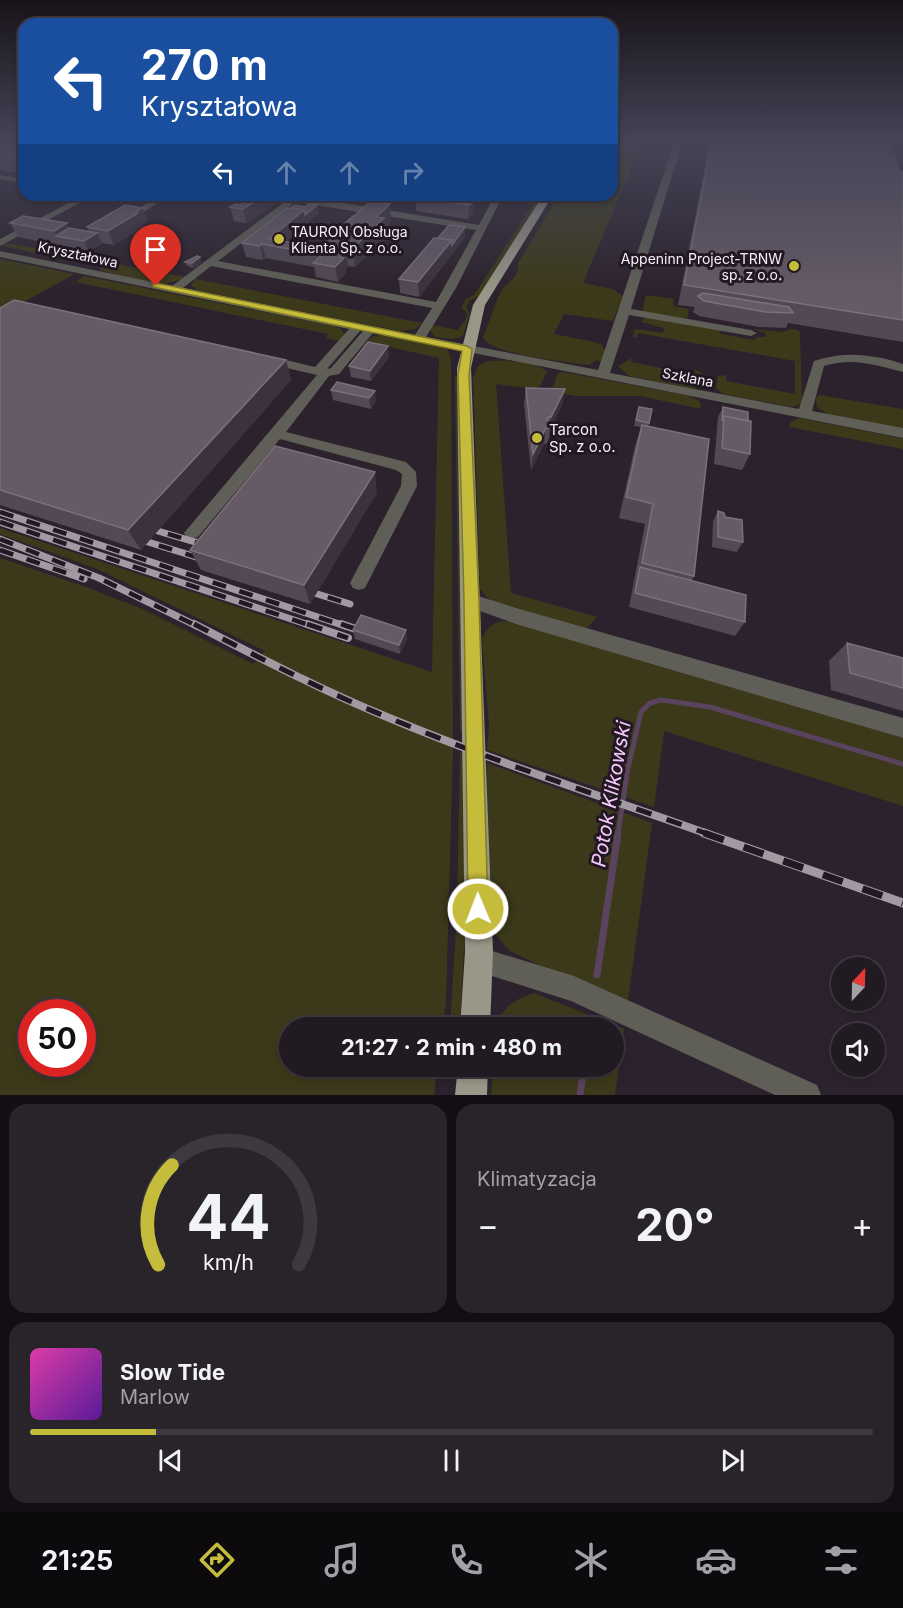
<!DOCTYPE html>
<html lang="pl">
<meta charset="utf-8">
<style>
:root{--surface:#211a22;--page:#29232a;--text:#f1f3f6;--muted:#a2a1a5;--line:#3e3840;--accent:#c6bc3c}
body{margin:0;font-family:Inter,sans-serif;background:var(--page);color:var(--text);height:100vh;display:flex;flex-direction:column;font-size:22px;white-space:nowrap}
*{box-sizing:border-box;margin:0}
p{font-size:20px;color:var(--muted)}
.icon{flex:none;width:33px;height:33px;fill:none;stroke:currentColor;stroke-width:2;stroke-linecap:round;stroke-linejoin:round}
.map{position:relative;height:1095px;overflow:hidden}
.sheet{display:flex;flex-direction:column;gap:9px;padding:9px;background:#120e13;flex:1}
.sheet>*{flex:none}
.banner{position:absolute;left:18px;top:18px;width:600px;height:183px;border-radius:18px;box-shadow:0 3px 9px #0003,0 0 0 2px var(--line);background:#1a4fa0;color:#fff;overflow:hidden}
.needle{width:39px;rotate:22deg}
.fabs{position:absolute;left:831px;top:957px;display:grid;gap:12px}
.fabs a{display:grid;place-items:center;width:54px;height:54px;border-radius:50%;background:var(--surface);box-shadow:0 3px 9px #0003,0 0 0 2px var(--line);font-size:30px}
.speed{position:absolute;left:18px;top:999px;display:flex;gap:12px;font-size:30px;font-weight:700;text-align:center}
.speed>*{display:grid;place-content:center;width:78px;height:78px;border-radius:50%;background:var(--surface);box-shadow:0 3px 9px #0003,0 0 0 2px var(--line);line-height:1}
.speed .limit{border:9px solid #d22;background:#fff;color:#111}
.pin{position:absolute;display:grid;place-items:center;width:51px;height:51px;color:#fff;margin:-62px -26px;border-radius:50% 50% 50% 0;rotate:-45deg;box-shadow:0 0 6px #0007}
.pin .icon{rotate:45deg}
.me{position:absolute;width:66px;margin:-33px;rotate:359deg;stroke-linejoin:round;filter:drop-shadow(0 0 4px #0008)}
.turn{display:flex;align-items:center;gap:21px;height:126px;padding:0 24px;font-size:27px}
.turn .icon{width:78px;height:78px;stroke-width:2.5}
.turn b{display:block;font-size:42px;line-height:51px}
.lanes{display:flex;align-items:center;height:57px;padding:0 24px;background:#0003;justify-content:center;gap:30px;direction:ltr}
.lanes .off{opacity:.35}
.big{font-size:45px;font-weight:700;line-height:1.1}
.sheet .tile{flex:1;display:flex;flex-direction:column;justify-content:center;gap:9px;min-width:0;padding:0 21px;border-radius:18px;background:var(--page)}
.sheet .dial{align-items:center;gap:0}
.dial svg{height:156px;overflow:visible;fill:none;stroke:var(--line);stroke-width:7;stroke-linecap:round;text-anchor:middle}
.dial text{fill:var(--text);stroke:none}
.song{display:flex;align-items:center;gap:18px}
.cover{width:72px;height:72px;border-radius:9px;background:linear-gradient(135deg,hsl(320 70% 55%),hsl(270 70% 35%))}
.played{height:6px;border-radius:3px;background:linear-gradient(90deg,var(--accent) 15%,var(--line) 15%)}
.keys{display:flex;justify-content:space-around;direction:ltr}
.heat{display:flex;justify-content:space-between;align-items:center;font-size:33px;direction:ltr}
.sheet .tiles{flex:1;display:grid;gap:9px;grid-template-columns:1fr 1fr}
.tile:last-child{grid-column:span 2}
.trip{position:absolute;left:279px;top:1017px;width:345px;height:60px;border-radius:30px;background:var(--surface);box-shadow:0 3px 9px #0003,0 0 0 2px var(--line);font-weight:700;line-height:60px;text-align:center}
.menu{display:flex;height:96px;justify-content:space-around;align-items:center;background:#0d0a0e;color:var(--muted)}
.menu .icon{width:42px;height:42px}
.menu .on{color:var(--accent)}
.menu b{font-size:27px;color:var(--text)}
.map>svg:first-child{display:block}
</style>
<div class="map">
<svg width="903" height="1095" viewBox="0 0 903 1095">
<rect width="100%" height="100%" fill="#2c222d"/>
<!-- green -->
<path fill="#3c391a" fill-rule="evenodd" d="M612 140H643L583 283 613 289 623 296 613 321 564 314 554 334 595 342 602 345 605 351 601 362 597 360 589 365 580 364C560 361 489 354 483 337 489 325 497 295 504 287 512 279 519 276 518 263L559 195H612Z
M539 195H543L479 296 470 300 466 307 470 314 463 336 452 339 435 337 429 329 431 325 458 330 468 315 461 307 466 299 474 295Z
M6 243 98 260C87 266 18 249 2 246Z
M0 259 75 274 0 315Z
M107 262 186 277C163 291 124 277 100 270V266Z
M84 276 334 326 341 329 345 335 340 341 326 338 328 334 76 282Z
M195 279 422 323 415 329 400 331 197 290 191 285Z
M646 295 674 299 673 306 689 309 687 320 642 312Z
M645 317 719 330 721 334 754 340 757 337H766V333L753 329 783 332 791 329 798 330 800 333 802 404 792 407 723 394 716 388 718 376 726 375V381L795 394V361L638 333 636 338 633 337 635 329 663 333 664 328 641 322Z
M373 336C397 333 426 341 448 350L451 359 453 749 446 1000 443 1027 290 1028V1066L437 1067 434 1095H0V558L86 587 145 610 253 664 265 651 97 569 0 534V528L432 672 439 358 376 344 372 348 362 346ZM32 1012H82V1064H32Z
M632 358 631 362 694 374 695 369 704 375 702 386 694 389 629 376 618 366Z
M488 361C502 360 537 361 547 372L539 387 535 389 496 384 511 593 597 617 586 629 499 604 489 599 480 589 473 378 478 366Z
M563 372 690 396 700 402 701 409 640 396H577L551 392 558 373Z
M455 376H458L464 734 460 733Z
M819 395 903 409V429L829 415 817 407 816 399Z
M799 418 900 438 903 439V449L789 427 790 423Z
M504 621 515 622 903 738V806L664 731 654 807 487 750 489 726 482 639C487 628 492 623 504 621Z
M460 752 465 755 464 946 460 1027 450 1028 457 912Z
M487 763 652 823 628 1000 543 967 510 951 495 934 488 921Z
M534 993 624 1029 615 1095H491L493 1067 614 1066V1028L496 1027C503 1006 514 1000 534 993Z"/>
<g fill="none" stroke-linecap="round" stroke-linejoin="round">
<!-- stream-far1 -->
<path stroke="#5a435d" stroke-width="5" d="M618 834 628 768 641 712 650 703 661 700 710 707 903 764"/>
<!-- stream -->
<path stroke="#5a435d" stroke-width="7" d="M597 975 618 833
M590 1028 591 1022
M580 1095 584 1066"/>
<!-- minor -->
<path fill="#5f5f57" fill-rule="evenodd" d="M675 140H683L631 309 751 330 757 333 751 336 629 315 610 373 799 409 814 361C844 351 873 354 903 364V372C876 365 852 357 824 366L812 411 903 428V438L373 333 339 374 329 376 286 432 406 462 416 472 417 486 365 588 359 590 353 588 350 583 401 486 402 474 396 470 280 439 198 537 192 539 186 537 184 533 317 375 261 362V356L265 355 315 367 349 329 0 257V251L172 286 294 195 479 225 495 195H503L456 288 426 337 598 370ZM295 202 476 230 436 302 218 261ZM211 266 432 308 415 335 183 288ZM360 331H363L331 368 327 369Z
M0 175 24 179V183L0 179Z
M84 195H94L0 246V239Z
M160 195H170L128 222 120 220Z
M370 195H405L391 201Z
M472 594 516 608 903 718V738L516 624 466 606 463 601 466 596Z
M479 947 574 976 817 1085 821 1095H775L571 1001 470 969 466 960 470 951Z"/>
<!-- major -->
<path fill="#989788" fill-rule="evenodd" d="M543 195H553L485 305 471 368 493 952 490 1028H460L465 952 457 368 473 305Z
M458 1066H488L487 1095H455Z"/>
<!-- rail-far2 casing -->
<g stroke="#a29aa3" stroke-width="7">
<path id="rail-far2" d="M0 512 345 626
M0 522 312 626
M141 526 212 547
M132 537 209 561
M0 539 99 578 197 626
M0 550 84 579
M301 589 350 604"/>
</g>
<!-- rail-far1 casing -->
<g stroke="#a29aa3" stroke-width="8">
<path id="rail-far1" d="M194 624C258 657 321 690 387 717 492 761 601 796 708 834
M307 624 348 638
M341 624 370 634"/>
</g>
<!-- rail casing -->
<g stroke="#a29aa3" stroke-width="9">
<path id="rail" d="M704 833 903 903"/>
</g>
<!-- rail-far2 -->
<use href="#rail-far2" stroke="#221823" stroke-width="4.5" stroke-dasharray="14" stroke-linecap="butt"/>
<!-- rail-far1 -->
<use href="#rail-far1" stroke="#221823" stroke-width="5" stroke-dasharray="16" stroke-linecap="butt"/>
<!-- rail -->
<use href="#rail" stroke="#221823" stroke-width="7" stroke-dasharray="21" stroke-linecap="butt"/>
</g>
<!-- wall -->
<path fill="#534854" d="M0 140H24V174L0 170Z
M710 140H889L900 172H903V342L788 323 786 328 759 327 699 316 693 312 695 307 678 305Z
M121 196 140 198 133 203 123 201Z
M286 197 246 223 234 221 230 207Z
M415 197 474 199V213L468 219 416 211Z
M317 205 318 214 286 241 325 248 324 243 391 222 385 228 386 237 355 267 348 266 346 268V273L338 282 316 277 314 267 266 258 263 260 246 257 242 243 291 208Z
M142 208 148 222 142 225 143 227 114 245 102 243 89 251 18 237 10 223 69 228 89 232 87 227Z
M465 237 419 297 400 293 399 279 438 238Z
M185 262H202L194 268 187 266Z
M0 308 286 360 291 380 141 550 0 505Z
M389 357 371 381 351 377 349 366Z
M337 382 376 401 371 409 333 400 331 390Z
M526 388 565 389 562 404 550 431 548 443 544 444 531 470 524 404Z
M639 407 649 423 648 427 694 576 692 581 745 622 735 636 629 607 645 524 619 518 635 446 641 427 634 426Z
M723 407 748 421 750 454 742 470 714 464 718 417Z
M377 492 310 604 201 570 190 550Z
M718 511 725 517 743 542 737 552 712 547 713 521Z
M353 630H406L407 639 400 654 355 639Z
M847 643 903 658V711L831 690 829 661Z"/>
<!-- shaded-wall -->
<path fill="#3c323d" d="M136 195H139L140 198 133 203 131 198Z
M265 195H286V197L246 223 243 209Z
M474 199V213L468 219 469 205Z
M390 204 391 222 385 228 386 237 355 267 353 248 376 217Z
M317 205 318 214 307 224 305 215Z
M142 208 148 222 142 225 143 227 114 245 108 231Z
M304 210 307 224 279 247 269 239Z
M67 223 74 237 57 236 54 231Z
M465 227V237L419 297 418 282 452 240Z
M97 233 102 242 89 251 84 241Z
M262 244 266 258 263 260 260 246Z
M346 251 348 266 346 268V273L338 282 335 267 340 257Z
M200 257 202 262 194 268 192 263Z
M388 346 389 357 371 381 370 371Z
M286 360 291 380 141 550 128 530Z
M565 389 562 404 550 431 551 417Z
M375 391 376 401 371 409 369 398Z
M546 428 544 444 531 470 533 454Z
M375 472 377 492 310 604 304 585Z
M406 630 407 639 400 654 399 645Z"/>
<!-- building -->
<path fill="#655a66" stroke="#7b717c" stroke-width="1.5" d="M0 140H24V158L0 155Z
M712 140H889L903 182V320L684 285Z
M900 172H903V182Z
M123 195H136L131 198 121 196Z
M252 195H265L243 209 230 207 235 204 240 205Z
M417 195H447L474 199 469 205 415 197Z
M371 201 390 204 376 217 384 218 353 248 324 243Z
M309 204 317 205 305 215 304 210 291 208 295 205 305 207Z
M125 205 142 208 134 213H138L108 231 87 227Z
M287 208 304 210 269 239 346 251 340 257 344 258 335 267 313 263 322 255 262 244 260 246 242 243Z
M23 216 67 223 54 231 10 223Z
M353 216H354L329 238Z
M449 225 465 227 452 245V240L438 238Z
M69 228 97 233 84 241 56 236Z
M434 238 452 240 418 282 399 279Z
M197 256 200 257 192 263 185 262Z
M703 293 789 307 793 313 766 312 704 301 698 296Z
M14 300 286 360 128 530 0 490V308Z
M368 342 388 346 370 371 349 366Z
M337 382 375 391 369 398 331 390Z
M526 388 565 389 551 417 547 418 550 428H546L533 454Z
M639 407 652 409 649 423 636 420Z
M723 407 748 412V421L724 416 722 421Z
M724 416 751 421 750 454 722 448Z
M642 425 709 439 694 576 642 563 653 504 626 497Z
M275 446 375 472 304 585 190 550Z
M718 511 724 513 725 517 742 520 743 542 718 537Z
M640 567 746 595 745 622 635 593Z
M361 615 406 630 399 645 353 630Z
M847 643 903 658V688L850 673Z"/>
<!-- sky -->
<linearGradient id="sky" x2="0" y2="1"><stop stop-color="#181319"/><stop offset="0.48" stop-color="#454457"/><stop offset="1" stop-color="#454457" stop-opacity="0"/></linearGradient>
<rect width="903" height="293" fill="url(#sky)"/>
<!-- route -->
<path fill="#c6bc3c" stroke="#817a27" stroke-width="1.5" d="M156 283 467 346 472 349 469 375 479 601 488 909 485 916 478 919 471 916 468 909 464 601 458 375 462 351 153 287V284Z"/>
<!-- markers -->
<g fill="#c6bc3c" stroke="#221823" stroke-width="2">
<circle cx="279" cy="239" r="6"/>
<circle cx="794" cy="266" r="6"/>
<circle cx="537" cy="438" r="6"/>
</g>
<g text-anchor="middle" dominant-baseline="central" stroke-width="6" stroke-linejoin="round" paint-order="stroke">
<!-- far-poi labels -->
<g font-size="14" fill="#f5eef6" stroke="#221823" text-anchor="start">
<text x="291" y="231">TAURON Obsługa<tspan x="291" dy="16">Klienta Sp. z o.o.</tspan></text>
<text x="782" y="258" text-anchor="end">Appeninn Project-TRNW<tspan x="782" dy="16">sp. z o.o.</tspan></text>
</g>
<!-- far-street labels -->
<g font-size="14" fill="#f5eef6" stroke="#221823">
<text transform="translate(78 254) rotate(12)">Kryształowa</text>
<text transform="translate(688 377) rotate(11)">Szklana</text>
</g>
<!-- poi labels -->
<g font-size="15" fill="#f5eef6" stroke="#221823" text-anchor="start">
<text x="549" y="429">Tarcon<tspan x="549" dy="17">Sp. z o.o.</tspan></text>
</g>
<!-- near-water labels -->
<g font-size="20" font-style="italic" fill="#f6c9fa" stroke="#221823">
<text transform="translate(611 794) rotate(-80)">Potok Klikowski</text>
</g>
</g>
</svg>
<div class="fabs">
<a><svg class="needle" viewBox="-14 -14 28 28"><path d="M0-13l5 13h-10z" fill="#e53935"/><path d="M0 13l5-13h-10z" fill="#a2a1a5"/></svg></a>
<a><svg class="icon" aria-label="sound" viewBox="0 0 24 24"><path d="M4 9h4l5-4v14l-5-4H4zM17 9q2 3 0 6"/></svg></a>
</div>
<div class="speed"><div class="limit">50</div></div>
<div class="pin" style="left:156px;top:286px;background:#d93025"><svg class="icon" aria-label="arrive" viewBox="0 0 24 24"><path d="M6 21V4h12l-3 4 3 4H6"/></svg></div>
<svg class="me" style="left:478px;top:909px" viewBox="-20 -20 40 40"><circle r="17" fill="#c6bc3c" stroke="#fff" stroke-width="3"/><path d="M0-11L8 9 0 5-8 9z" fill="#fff"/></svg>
<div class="trip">21:27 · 2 min · 480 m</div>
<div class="banner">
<div class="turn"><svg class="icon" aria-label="left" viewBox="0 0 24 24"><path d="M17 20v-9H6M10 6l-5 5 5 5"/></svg><div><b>270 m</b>Kryształowa</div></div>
<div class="lanes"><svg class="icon" aria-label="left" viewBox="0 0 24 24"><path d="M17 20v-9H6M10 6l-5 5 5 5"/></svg><svg class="icon off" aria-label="ahead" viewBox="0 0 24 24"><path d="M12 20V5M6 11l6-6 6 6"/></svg><svg class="icon off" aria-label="ahead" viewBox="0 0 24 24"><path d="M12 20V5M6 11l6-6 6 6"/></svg><svg class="icon off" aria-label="right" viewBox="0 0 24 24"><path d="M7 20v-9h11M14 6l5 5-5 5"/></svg></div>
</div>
</div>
<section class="sheet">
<div class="tiles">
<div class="tile dial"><svg viewBox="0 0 100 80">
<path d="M14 69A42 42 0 1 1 86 69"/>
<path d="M14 69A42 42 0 0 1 21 18" stroke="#c6bc3c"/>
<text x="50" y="56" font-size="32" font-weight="700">44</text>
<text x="50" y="72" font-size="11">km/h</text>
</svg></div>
<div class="tile"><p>Klimatyzacja</p>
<div class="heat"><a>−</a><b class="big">20°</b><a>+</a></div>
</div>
<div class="tile">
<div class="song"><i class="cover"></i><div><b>Slow Tide</b><p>Marlow</p></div></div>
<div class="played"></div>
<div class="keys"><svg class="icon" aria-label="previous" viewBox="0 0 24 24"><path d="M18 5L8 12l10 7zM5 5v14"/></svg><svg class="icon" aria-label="pause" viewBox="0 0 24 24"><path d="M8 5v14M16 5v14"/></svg><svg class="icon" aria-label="next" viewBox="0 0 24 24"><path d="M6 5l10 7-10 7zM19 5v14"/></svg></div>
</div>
</div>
</section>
<nav class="menu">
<b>21:25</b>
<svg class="icon on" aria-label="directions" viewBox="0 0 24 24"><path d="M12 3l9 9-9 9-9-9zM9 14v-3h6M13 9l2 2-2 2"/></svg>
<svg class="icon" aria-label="music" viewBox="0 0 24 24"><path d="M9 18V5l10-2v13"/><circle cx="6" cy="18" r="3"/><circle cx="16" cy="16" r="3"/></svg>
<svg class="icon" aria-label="phone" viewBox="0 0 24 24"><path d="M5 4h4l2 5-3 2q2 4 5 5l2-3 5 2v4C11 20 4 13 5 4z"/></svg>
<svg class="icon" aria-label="climate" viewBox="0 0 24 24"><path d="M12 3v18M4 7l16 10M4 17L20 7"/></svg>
<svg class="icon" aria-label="car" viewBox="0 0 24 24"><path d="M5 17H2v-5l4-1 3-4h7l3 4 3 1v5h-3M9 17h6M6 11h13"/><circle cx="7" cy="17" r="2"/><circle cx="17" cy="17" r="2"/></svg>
<svg class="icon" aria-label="filters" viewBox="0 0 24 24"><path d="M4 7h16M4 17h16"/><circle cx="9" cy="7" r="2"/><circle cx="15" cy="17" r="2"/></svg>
</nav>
